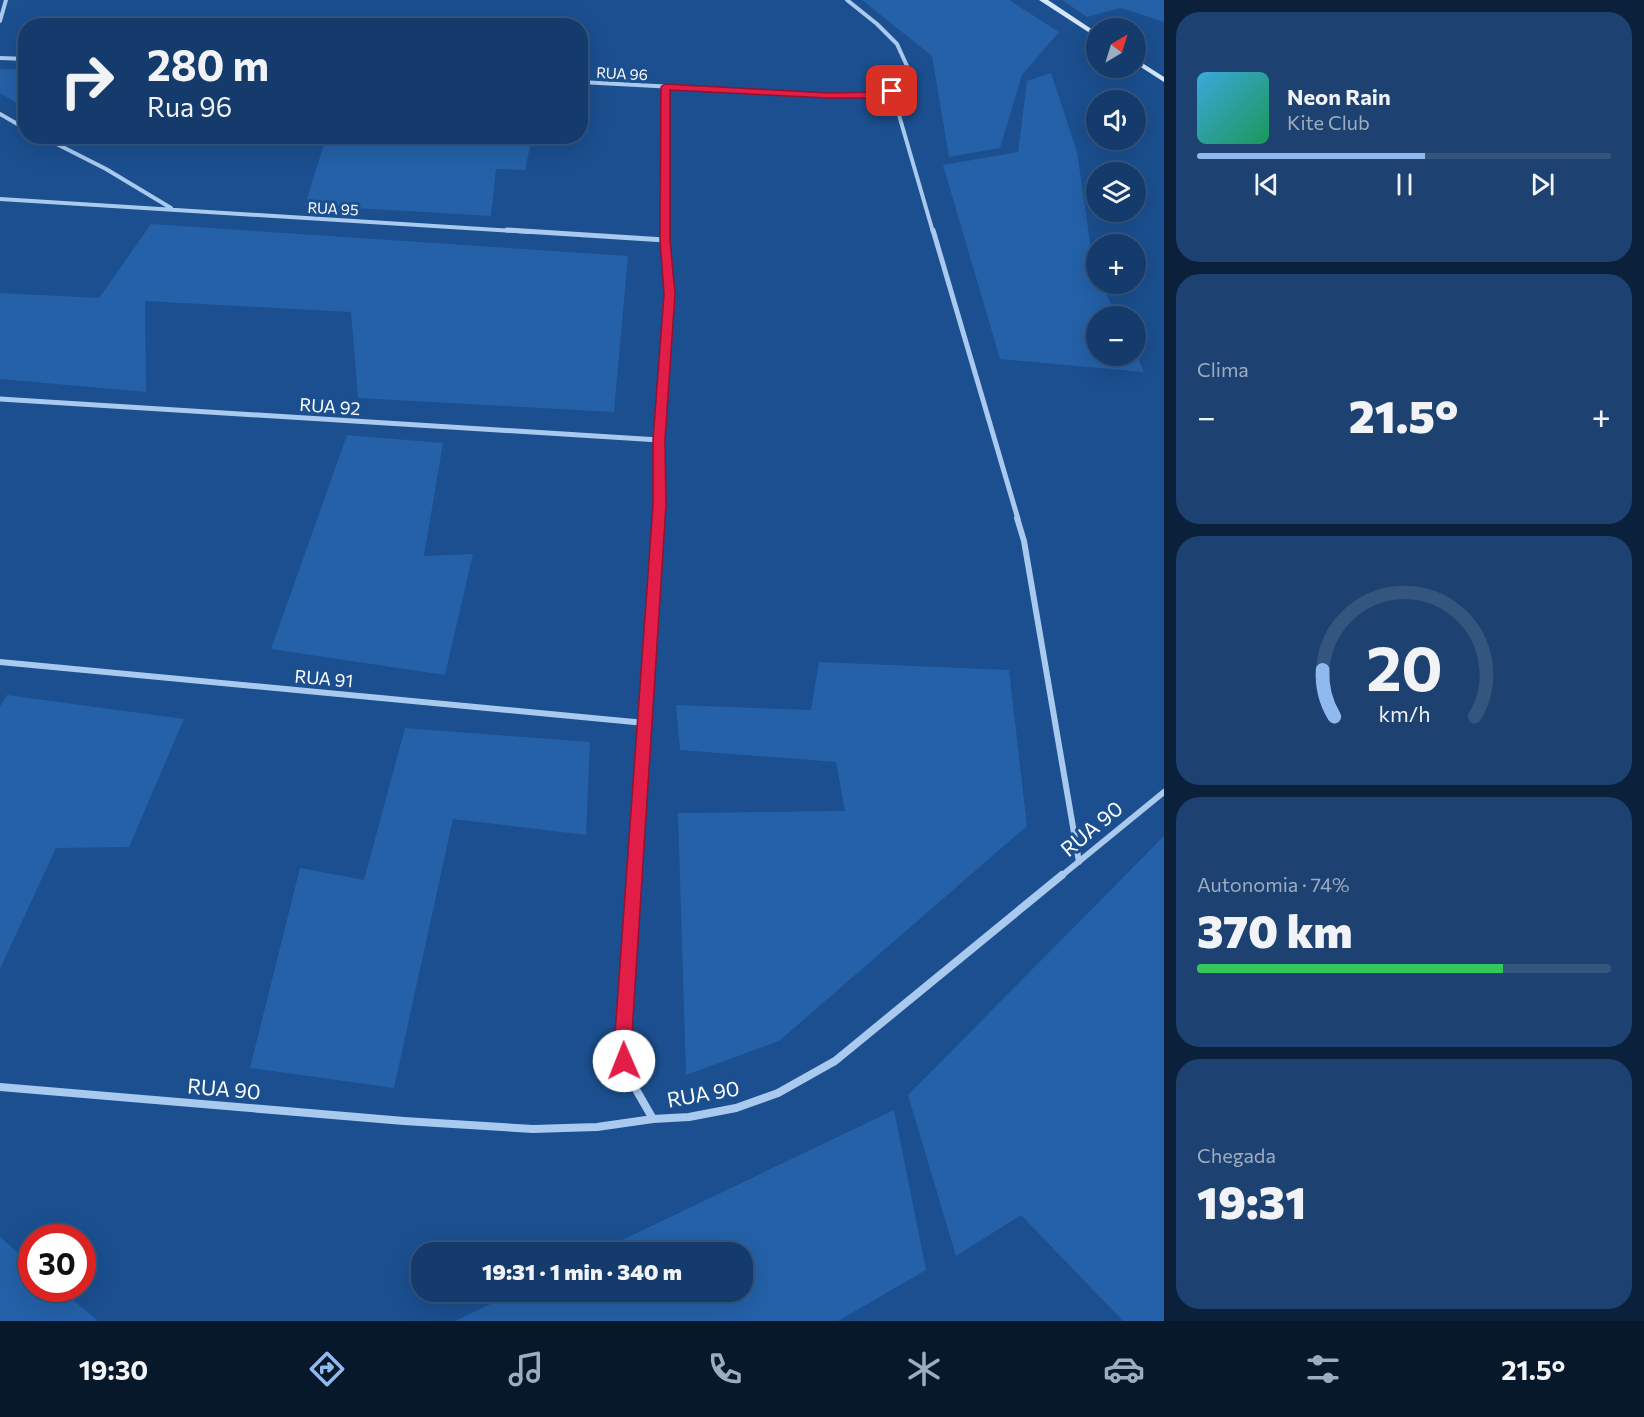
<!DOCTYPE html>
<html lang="pt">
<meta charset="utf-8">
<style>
:root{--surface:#143b6b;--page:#1d4271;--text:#f1f3f6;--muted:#9dadc1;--line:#33557e;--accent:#90b9f0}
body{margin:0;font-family:Commissioner,sans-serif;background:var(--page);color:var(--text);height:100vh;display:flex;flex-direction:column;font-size:22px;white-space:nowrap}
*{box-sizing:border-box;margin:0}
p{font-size:20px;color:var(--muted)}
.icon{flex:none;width:33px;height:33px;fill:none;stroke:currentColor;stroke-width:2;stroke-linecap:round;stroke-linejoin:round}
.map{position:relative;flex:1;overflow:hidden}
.drawer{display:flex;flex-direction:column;gap:12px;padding:12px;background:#0b203b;width:480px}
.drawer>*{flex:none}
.guide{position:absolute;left:18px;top:18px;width:570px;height:126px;border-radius:24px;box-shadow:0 6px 24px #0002,0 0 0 2px var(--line);background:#143b6b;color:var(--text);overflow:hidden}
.needle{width:39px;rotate:38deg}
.fabs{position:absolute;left:1086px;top:18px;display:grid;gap:12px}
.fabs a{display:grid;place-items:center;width:60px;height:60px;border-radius:50%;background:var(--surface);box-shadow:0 6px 24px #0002,0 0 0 2px var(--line);font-size:30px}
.speed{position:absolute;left:18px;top:1224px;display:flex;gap:12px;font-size:30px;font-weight:700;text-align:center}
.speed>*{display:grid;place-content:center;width:78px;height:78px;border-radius:50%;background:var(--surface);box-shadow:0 6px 24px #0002,0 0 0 2px var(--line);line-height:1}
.speed .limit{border:9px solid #d22;background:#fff;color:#111}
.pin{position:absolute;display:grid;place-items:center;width:51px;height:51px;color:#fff;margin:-26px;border-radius:12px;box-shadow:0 3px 9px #0006}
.me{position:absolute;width:66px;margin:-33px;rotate:359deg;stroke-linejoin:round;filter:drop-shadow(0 0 4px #0008)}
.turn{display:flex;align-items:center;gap:21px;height:126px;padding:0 30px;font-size:27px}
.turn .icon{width:78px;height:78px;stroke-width:2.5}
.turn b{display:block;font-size:42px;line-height:51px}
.big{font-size:45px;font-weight:800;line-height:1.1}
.drawer .card{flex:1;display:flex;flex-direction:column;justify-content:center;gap:9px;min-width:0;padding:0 21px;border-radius:24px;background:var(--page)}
.drawer .dial{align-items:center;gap:0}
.dial svg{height:156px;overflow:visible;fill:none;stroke:var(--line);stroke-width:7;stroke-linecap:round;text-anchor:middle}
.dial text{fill:var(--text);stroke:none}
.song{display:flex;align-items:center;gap:18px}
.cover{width:72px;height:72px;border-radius:9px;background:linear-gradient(135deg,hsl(200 70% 55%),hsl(150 70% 35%))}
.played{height:6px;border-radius:3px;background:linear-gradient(90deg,var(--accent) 55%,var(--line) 55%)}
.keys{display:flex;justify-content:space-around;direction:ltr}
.heat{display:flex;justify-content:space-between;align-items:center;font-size:33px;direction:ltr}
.charge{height:9px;border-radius:4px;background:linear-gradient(90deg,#34c759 74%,var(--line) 0)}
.trip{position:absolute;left:411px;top:1242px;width:342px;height:60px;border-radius:24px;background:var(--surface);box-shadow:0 6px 24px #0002,0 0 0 2px var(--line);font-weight:800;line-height:60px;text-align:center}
.dock{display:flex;height:96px;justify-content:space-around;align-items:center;background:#08182b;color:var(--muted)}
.dock .icon{width:42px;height:42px}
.dock .selected{color:var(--accent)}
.dock b{font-size:27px;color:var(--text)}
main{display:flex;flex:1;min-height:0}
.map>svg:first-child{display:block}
</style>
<main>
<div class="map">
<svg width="1164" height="1321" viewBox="0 0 1164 1321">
<rect width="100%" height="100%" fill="#1b4f8f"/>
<!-- green -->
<path fill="#2461a8" d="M862 0H1009L1059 32 1022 75 1000 148 949 157 932 56Z
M1062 0H1164V22L1121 8 1087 17Z
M0 69 25 70V108L0 93Z
M1051 73 1077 152 1096 284H1101L1117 316H1096V356L1136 354 1144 372 1000 359 943 165 1018 152 1027 81Z
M419 137H532L525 170 496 169 491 216 305 205 325 141 417 145Z
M151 224 628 256 614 412 358 398 351 312 145 301 146 392 0 379V293L99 298Z
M347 435 443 443 424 556 473 554 445 675 271 649Z
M819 662 1009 670 1027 826 779 1041 686 1075 678 813 845 811 836 762 680 750 676 705 811 710Z
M7 695 184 719 129 847 56 848 0 969V707Z
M405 728 590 742 586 835 453 819 394 1088 250 1068 300 868 364 880Z
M1164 836V1321H1123L1021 1215 956 1256 908 1095Z
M894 1110 926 1270 838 1321H455L516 1292H742V1252H597Z
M0 1237 31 1264 32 1288 60 1289 98 1321H0Z"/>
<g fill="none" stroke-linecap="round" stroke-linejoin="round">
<!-- minor-far3 -->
<path stroke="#a9c9ee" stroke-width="4" d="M0 21 6 0
M0 58 26 59
M580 82 828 95H881L904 84 908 78 907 66 897 44 877 24 847 0
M665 87V232
M892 91 933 232
M0 114 26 129
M41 136 106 169 171 208
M0 199 531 232"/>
<!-- minor-far2 -->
<path stroke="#a9c9ee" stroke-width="5" d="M507 230 665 240
M933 230 1018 519
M0 399 659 440
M659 519V440L667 365 670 294 665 230"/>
<!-- minor-far1 -->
<path stroke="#a9c9ee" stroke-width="6" d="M1017 518 1024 541 1079 862
M0 662 645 723
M634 877 659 518
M1060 877 1164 792"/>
<!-- minor -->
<path stroke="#a9c9ee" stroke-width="8" d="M634 875 624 1048 630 1079 653 1119
M0 1087 404 1121 533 1129 597 1127 653 1119 689 1117 736 1108 778 1093 835 1061 1062 875"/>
<!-- secondary -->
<path fill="#d6e6fa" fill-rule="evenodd" d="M1039 0H1048L1096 32V37Z
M1136 59 1164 77V82L1136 64Z"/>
</g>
<!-- route -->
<path fill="#e11d48" stroke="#92132f" stroke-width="1.5" d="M665 84 828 93 880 92 892 88 897 91 881 98H828L670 90V240L675 294 665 440 666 505 632 1034 633 1061 630 1067 624 1069 618 1067 615 1061V1034L653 505V440L664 294 660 240 661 87Z"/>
<g text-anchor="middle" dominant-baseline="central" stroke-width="6" stroke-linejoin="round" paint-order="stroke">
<!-- far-street labels -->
<g font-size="15" fill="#fff" stroke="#1b4f8f">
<text transform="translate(622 73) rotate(3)">RUA 96</text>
<text transform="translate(333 208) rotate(3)">RUA 95</text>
</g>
<!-- street labels -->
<g font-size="18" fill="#fff" stroke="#1b4f8f">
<text transform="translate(330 406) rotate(4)">RUA 92</text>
<text transform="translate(324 678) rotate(5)">RUA 91</text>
</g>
<!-- near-street labels -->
<g font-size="21" fill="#fff" stroke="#1b4f8f">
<text transform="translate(1091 828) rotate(-40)">RUA 90</text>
<text transform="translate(224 1088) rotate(5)">RUA 90</text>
<text transform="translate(703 1093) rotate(-10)">RUA 90</text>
</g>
</g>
</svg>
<div class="fabs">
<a><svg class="needle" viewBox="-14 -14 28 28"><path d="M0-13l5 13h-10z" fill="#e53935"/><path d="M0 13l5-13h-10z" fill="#9dadc1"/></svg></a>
<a><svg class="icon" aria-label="sound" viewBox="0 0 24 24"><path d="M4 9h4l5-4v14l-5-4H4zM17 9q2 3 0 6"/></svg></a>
<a><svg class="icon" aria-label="layers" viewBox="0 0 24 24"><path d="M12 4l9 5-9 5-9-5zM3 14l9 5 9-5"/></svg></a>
<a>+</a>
<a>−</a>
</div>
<div class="speed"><div class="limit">30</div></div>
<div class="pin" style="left:892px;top:91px;background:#d93025"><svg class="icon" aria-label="arrive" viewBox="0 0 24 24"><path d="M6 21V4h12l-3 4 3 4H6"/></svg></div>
<svg class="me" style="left:624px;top:1061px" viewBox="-20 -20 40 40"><circle r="19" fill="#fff"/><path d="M0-13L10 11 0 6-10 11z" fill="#e11d48"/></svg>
<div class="trip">19:31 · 1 min · 340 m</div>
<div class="guide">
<div class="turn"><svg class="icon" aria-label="right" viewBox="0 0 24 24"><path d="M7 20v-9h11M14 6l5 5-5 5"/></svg><div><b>280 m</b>Rua 96</div></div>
</div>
</div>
<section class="drawer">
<div class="card">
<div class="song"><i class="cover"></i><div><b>Neon Rain</b><p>Kite Club</p></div></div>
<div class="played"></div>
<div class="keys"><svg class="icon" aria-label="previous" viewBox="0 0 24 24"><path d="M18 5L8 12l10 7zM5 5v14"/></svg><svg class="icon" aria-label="pause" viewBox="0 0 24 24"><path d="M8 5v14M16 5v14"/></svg><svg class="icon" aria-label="next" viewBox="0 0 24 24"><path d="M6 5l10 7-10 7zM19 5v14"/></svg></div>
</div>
<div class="card"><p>Clima</p>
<div class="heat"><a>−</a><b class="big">21.5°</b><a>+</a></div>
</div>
<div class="card dial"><svg viewBox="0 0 100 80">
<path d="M14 69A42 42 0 1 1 86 69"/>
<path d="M14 69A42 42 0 0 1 8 45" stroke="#90b9f0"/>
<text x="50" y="56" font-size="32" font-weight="700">20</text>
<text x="50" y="72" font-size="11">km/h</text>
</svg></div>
<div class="card"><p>Autonomia · 74%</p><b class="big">370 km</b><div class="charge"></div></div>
<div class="card"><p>Chegada</p><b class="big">19:31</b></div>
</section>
</main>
<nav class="dock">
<b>19:30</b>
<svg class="icon selected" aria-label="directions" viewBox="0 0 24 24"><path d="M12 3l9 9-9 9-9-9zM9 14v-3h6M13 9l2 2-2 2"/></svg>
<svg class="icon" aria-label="music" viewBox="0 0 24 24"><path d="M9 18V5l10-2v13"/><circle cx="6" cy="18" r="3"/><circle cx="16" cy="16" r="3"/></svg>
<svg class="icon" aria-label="phone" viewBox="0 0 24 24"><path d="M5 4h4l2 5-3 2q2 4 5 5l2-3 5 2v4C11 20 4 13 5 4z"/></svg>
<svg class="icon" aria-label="climate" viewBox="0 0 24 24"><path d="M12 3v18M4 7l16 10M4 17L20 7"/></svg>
<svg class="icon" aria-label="car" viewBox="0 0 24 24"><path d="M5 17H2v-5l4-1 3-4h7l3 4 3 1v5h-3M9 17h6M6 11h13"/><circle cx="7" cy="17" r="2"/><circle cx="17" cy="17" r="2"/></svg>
<svg class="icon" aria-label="filters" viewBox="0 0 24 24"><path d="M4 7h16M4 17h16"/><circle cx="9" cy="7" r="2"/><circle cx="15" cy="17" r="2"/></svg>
<b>21.5°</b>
</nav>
